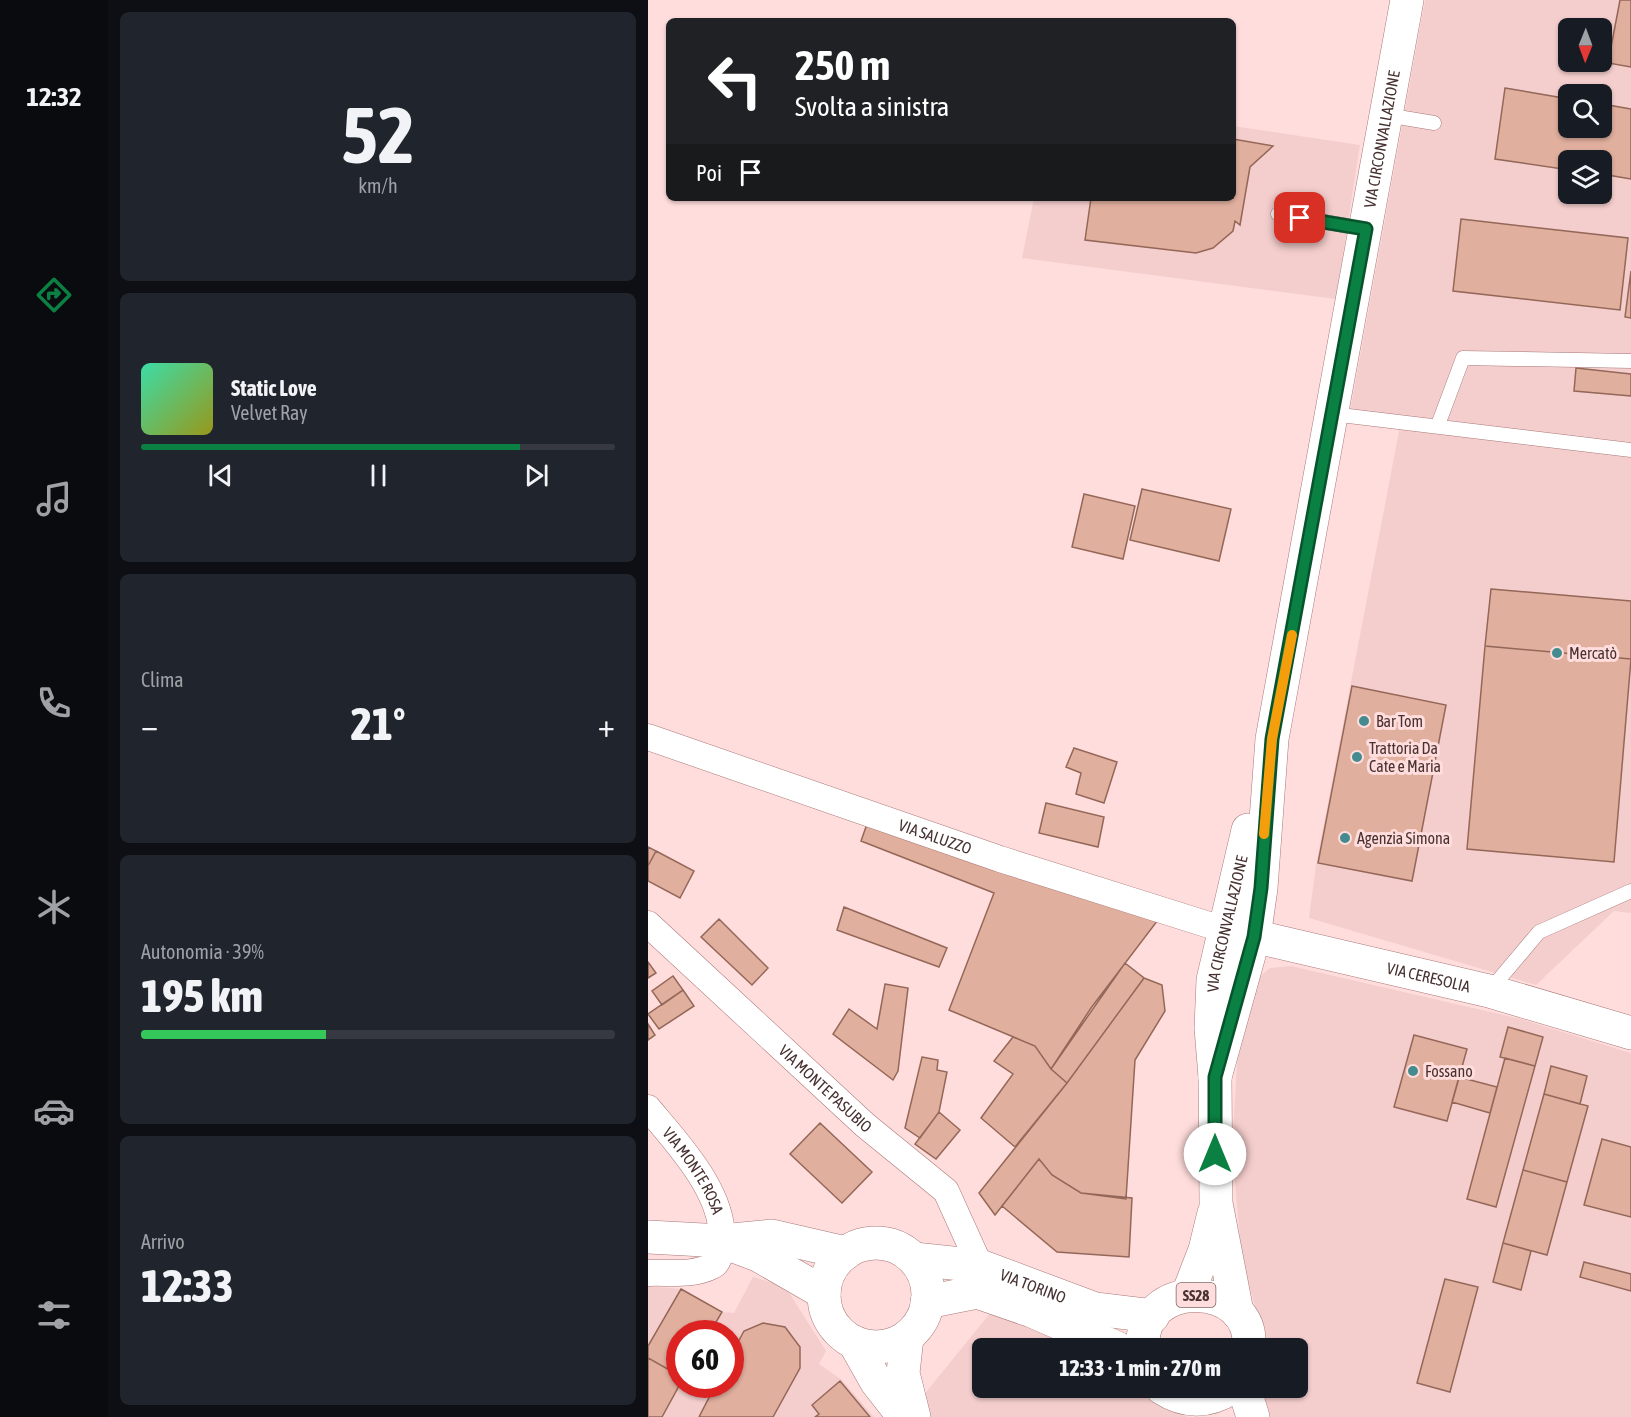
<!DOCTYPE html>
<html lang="it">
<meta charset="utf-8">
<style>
:root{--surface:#171b24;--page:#20242c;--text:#f1f3f6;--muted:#9ea1a6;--line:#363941;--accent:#0b8043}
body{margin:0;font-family:"Asap Condensed",sans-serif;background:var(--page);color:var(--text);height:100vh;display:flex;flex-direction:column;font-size:22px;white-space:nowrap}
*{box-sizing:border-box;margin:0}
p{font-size:20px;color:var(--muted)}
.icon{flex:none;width:33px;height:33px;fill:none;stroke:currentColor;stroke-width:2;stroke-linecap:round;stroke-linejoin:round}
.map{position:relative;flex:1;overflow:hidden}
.side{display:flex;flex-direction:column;gap:12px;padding:12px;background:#0d0f14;width:540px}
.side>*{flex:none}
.banner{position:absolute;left:18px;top:18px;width:570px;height:183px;border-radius:9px;box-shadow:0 2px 4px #0004;background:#202124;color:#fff;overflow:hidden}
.needle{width:39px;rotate:181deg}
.controls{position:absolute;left:910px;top:18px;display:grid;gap:12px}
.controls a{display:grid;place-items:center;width:54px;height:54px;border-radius:9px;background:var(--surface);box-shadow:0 2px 4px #0004;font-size:30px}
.speed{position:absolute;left:18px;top:1320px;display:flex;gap:12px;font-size:30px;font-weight:700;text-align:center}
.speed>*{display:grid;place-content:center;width:78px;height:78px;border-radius:50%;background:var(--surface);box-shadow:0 2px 4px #0004;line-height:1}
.speed .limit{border:9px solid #d22;background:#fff;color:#111}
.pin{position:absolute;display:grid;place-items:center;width:51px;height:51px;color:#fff;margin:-26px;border-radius:12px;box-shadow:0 3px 9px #0006}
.me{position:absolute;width:66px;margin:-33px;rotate:0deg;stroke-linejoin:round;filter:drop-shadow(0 0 4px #0008)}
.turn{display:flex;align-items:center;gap:21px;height:126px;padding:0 30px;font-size:27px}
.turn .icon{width:78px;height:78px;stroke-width:2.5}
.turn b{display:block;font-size:42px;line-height:51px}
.then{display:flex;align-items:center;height:57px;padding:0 30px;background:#0003;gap:12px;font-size:22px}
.big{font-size:45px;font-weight:800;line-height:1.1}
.side .widget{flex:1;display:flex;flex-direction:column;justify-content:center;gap:9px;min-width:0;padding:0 21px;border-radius:9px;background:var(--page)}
.side .dial{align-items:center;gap:0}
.dial b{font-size:78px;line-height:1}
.song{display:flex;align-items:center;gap:18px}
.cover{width:72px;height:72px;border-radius:9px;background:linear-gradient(135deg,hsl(160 70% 55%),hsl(60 70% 35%))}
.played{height:6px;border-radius:3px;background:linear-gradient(90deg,var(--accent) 80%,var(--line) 80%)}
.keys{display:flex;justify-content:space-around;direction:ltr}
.heat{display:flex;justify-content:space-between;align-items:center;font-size:33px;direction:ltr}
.charge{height:9px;border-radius:4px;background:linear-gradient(90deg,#34c759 39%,var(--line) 0)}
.trip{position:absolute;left:324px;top:1338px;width:336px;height:60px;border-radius:9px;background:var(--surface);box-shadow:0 2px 4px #0004;font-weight:800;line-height:60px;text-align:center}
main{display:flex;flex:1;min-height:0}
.tabs{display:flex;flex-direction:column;width:108px;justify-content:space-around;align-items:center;background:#090b0e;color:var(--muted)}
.tabs .icon{width:42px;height:42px}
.tabs .current{color:var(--accent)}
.tabs b{font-size:27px;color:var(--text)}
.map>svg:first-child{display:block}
</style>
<main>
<nav class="tabs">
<b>12:32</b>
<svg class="icon current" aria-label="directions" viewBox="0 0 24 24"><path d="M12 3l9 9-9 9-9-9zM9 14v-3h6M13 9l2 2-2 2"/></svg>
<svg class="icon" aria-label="music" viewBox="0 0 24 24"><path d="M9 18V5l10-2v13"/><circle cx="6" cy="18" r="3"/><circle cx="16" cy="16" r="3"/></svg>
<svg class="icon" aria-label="phone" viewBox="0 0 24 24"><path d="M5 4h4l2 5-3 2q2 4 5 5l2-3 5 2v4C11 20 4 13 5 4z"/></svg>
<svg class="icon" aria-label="climate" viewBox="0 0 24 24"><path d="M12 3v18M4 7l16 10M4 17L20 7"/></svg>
<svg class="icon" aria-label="car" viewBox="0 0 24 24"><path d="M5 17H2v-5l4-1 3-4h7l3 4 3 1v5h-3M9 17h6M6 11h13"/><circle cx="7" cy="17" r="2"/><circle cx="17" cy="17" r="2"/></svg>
<svg class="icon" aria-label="filters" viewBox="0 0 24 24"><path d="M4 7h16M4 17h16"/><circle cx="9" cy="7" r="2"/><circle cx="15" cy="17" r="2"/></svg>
</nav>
<section class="side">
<div class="widget dial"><b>52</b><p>km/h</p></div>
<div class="widget">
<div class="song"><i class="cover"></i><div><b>Static Love</b><p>Velvet Ray</p></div></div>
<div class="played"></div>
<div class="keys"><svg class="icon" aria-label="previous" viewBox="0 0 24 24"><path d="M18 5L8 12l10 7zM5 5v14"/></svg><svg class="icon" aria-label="pause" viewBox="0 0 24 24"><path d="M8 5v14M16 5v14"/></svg><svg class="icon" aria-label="next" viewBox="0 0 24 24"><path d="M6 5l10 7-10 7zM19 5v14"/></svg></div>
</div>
<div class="widget"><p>Clima</p>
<div class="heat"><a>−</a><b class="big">21°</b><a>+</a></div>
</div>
<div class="widget"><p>Autonomia · 39%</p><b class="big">195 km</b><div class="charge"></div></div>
<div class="widget"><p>Arrivo</p><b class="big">12:33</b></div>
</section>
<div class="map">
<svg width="983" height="1417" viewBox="0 0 983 1417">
<rect width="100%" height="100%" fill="#ffdddc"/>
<!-- built -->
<path fill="#f4cecd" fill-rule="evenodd" d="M777 0H983V913L966 911 888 985 661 918 668 865 752 426 701 417ZM921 28H954V62H921ZM921 94H954V128H921ZM921 160H954V194H921Z
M585 126 712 145 688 299 374 258 386 198H585Z
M643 966 873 1019 983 1053V1417H614L615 1388H650V1348H619L594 1260 584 1149 590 1047 612 976 622 968Z
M105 1277 128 1284 142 1294 178 1351 171 1364 194 1380 226 1417H0V1286L33 1289 74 1312 86 1313ZM32 1334H82V1384H32Z
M344 1311 438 1348H334V1388H493L518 1408 540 1417H278L270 1402Z"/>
<!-- building -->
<path fill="#e0af9e" stroke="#946758" stroke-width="1.5" d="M972 0H983V67L960 63Z
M857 88 921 99V128H954V104L983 109V179L954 174V160H921V170L847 159Z
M585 139 625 146 602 167 592 225 587 221 585 231 565 248 548 253 437 240 443 198H585Z
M813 219 980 238 972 310 805 291Z
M983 271V318L977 317Z
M928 368 983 374V396L926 391Z
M494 489 583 509 571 561 482 540Z
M436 494 487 506 475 559 424 547Z
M843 589 983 601V659L837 646Z
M837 646 983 659 966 862 819 849Z
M704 686 798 705 764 881 670 863Z
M426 748 469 762 456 803 428 794 433 773 418 767Z
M398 803 456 817 450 847 391 833Z
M219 824 510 920 443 1008 403 1069 387 1046 301 1010 346 893 213 841Z
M0 847 8 851 0 866Z
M8 851 46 871 32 898 0 881V866Z
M196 907 299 948 291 967 189 930Z
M71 919 120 968 104 985 53 937Z
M0 962 8 973 0 978Z
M477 963 496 978 419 1083 403 1069Z
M25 976 35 990 14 1005 4 991Z
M496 978 514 985 517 1011 487 1060 478 1199 433 1193 404 1175 391 1159 347 1215 331 1193 419 1083Z
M237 984 260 988 250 1071 245 1080 185 1034 201 1009 229 1029Z
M35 990 46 1006 11 1029 0 1014Z
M0 1024 7 1035 0 1040Z
M860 1027 895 1037 887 1066 852 1057Z
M766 1035 819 1049 799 1121 746 1107Z
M365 1037 387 1046 403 1069 419 1083 367 1147 333 1118 365 1074 346 1061Z
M274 1057 290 1060 289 1070 299 1072 291 1112 272 1138 257 1128Z
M857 1058 887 1066 848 1207 819 1199Z
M903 1066 939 1076 932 1104 896 1094Z
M811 1077 849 1087 842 1113 804 1102Z
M896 1094 940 1106 919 1182 875 1170Z
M291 1112 312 1130 288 1159 267 1144Z
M172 1123 224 1172 194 1203 142 1154Z
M954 1139 983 1147V1217L936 1205Z
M391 1159 404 1175 433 1193 484 1198 481 1257 409 1252 354 1206Z
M875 1170 919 1182 899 1255 855 1243Z
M855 1243 883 1251 873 1290 845 1282Z
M936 1262 983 1274V1291L932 1277Z
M797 1279 830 1287 802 1392 769 1383Z
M33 1289 74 1312 61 1334H32V1376L0 1358V1346Z
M115 1323 137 1327 152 1347V1368L125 1417H51L68 1384H82V1357L96 1331Z
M0 1358 32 1376V1384L14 1417H0Z
M192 1381 222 1417H167L171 1414 164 1405Z"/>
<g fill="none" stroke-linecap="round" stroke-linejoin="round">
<!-- lane casing -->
<g stroke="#aa7878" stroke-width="15">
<path id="lane" d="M738 115 786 123
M630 214 718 229
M684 414 983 450
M790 425 815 358 983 361
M843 989 891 932 983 891"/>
</g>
<!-- street casing -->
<g stroke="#aa7878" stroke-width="27">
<g id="street">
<path id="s1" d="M0 737 352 859 577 930"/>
<path id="s2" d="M0 924 217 1125 298 1191 332 1266"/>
<path id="s3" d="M0 1108C30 1144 81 1197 73 1247 72 1254 71 1263 64 1266 45 1276 20 1272 0 1273"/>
</g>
</g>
<!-- secondary casing -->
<g stroke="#aa7878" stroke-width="34">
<g id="secondary">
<path id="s4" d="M579 930 841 991 983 1033"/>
<path d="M0 1237 74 1241 124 1236 198 1253"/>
<path d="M78 1243 110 1255 176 1293"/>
<circle cx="228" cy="1295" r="52"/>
<path id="s5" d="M266 1259 332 1266 447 1309 505 1316"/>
<path d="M279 1302 329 1292 384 1311 469 1348"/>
<path d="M259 1337 255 1373 266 1417"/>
<path d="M206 1342 228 1381 256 1417"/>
</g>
</g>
<!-- primary casing -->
<g stroke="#aa7878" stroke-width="34">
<g id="primary">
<path id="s6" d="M567 1077 606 937 613 888 624 739 759 0"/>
<path d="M540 1294 557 1250 566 1213"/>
<path id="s7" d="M589 1312 568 1203 567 1077 563 1028 565 980 600 830"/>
<path d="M495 1348C490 1277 607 1279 601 1348"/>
<path d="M514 1388C537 1403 560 1403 583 1388"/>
<path d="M596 1388 605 1417"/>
</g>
</g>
<!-- lane -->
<use href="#lane" stroke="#fff" stroke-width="14"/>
<!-- street -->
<use href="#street" stroke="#fff" stroke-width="26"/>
<!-- secondary -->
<use href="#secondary" stroke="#fff" stroke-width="33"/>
<!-- primary -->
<use href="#primary" stroke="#fff" stroke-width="33"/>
</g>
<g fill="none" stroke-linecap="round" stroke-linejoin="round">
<!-- route casing -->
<g stroke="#07532c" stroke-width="15">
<path id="route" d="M567 1154V1077L606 937 613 888 624 739 718 229 652 218"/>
</g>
<!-- route -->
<use href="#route" stroke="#0b8043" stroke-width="10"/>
<!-- slow -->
<path stroke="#f59e0b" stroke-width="10" d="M616 834 624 739 644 635"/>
</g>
<!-- markers -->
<g fill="#438b8f" stroke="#ffdddc" stroke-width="2">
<circle cx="909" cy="653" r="6"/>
<circle cx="716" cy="721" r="6"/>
<circle cx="709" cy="757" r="6"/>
<circle cx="697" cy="838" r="6"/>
<circle cx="765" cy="1071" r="6"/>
</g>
<g text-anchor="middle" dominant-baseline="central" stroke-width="6" stroke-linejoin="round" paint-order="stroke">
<!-- shield labels -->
<rect fill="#ffdddc" stroke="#7e6564" stroke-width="1.5" x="528.5" y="1283" width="39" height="24" rx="4.5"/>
<g font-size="15" font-weight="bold" fill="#473131">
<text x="548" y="1295">SS28</text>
</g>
<!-- street labels -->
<g font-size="16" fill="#473131" stroke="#ffdddc">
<text stroke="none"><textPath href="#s6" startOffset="954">VIA CIRCONVALLAZIONE</textPath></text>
<text stroke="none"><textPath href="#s1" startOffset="304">VIA SALUZZO</textPath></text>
<text stroke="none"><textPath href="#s7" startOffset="392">VIA CIRCONVALLAZIONE</textPath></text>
<text stroke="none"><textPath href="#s4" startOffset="207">VIA CERESOLIA</textPath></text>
<text stroke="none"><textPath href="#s2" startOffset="242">VIA MONTE PASUBIO</textPath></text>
<text stroke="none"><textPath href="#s3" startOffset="78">VIA MONTE ROSA</textPath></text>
<text stroke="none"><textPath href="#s5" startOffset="123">VIA TORINO</textPath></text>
</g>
<!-- poi labels -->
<g font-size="16" fill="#473131" stroke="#ffdddc" text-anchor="start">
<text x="921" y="653">Mercatò</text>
<text x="728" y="721">Bar Tom</text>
<text x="721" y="748">Trattoria Da<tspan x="721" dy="18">Cate e Maria</tspan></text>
<text x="709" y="838">Agenzia Simona</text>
<text x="777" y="1071">Fossano</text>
</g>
</g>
</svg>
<div class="controls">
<a><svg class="needle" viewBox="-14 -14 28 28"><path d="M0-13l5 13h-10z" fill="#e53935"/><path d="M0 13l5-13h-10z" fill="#9ea1a6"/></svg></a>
<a><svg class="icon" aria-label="search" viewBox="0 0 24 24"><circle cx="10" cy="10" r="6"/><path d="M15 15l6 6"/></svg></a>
<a><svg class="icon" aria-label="layers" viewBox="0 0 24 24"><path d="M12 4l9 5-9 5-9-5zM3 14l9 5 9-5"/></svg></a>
</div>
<div class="speed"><div class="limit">60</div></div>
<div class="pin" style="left:652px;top:218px;background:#d93025"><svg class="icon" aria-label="arrive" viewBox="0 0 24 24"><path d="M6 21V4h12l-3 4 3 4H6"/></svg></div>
<svg class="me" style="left:567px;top:1154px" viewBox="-20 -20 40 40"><circle r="19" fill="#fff"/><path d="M0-13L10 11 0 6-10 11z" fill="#0b8043"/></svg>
<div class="trip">12:33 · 1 min · 270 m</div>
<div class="banner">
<div class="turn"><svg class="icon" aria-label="left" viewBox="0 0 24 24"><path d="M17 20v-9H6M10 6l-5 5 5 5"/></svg><div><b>250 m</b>Svolta a sinistra</div></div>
<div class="then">Poi<svg class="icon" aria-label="arrive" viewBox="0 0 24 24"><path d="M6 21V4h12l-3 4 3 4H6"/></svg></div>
</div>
</div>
</main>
